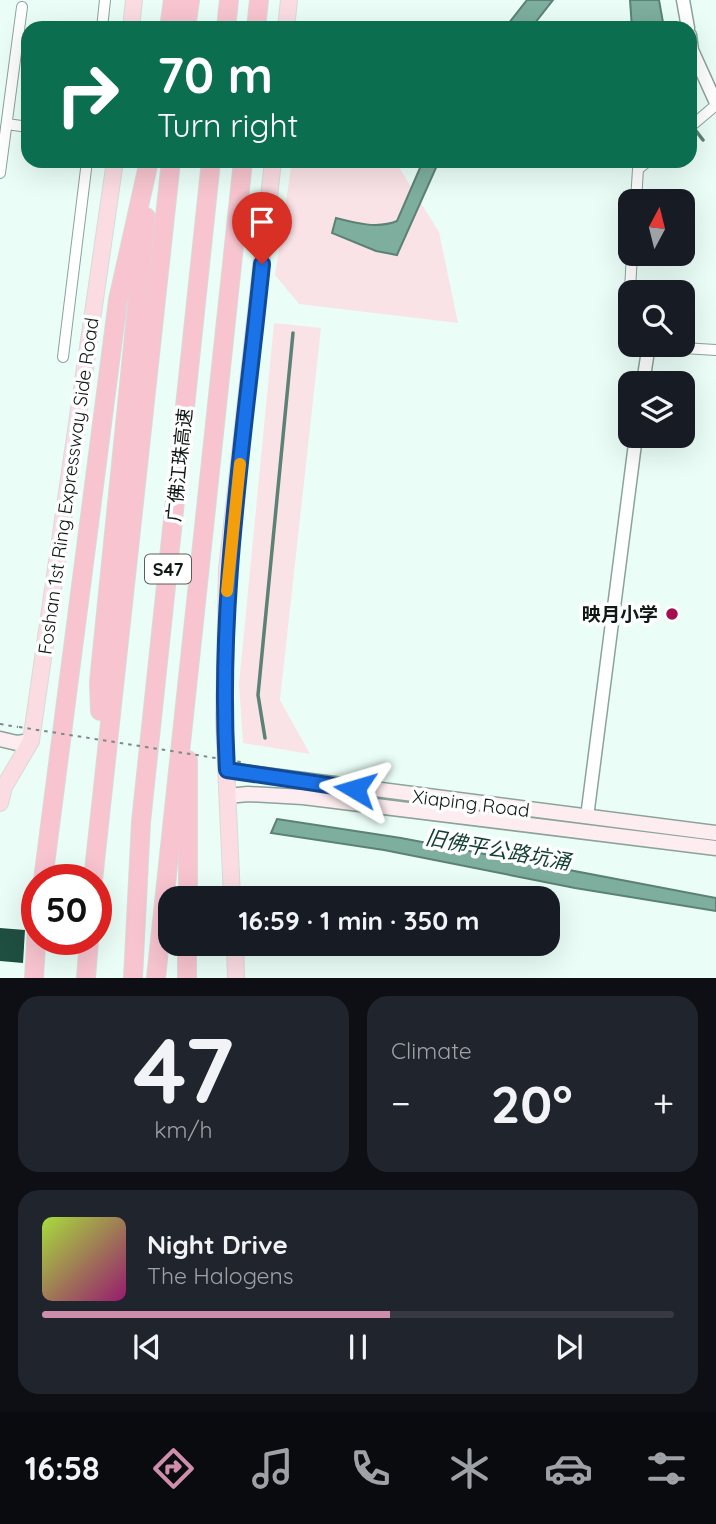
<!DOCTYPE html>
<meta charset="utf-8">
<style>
:root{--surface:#171b24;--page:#20242c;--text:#f1f3f6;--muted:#9ea1a6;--line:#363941;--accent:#ce8dab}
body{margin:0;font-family:Quicksand,"Noto Sans SC",sans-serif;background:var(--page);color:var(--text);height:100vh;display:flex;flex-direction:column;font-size:26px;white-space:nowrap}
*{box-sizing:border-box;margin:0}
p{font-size:23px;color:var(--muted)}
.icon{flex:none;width:38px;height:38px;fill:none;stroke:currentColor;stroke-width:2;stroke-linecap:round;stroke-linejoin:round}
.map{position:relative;height:978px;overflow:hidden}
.side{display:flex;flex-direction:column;gap:18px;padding:18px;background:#0d0f14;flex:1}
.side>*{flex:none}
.guide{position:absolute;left:21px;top:21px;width:676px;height:147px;border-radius:21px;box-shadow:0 7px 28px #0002;background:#0b6e4f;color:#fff;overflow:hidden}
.needle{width:46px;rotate:7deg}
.buttons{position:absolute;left:618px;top:189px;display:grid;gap:14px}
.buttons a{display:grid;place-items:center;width:77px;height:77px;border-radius:14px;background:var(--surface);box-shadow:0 7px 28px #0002;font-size:35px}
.speed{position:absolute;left:21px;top:864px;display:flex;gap:14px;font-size:35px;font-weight:700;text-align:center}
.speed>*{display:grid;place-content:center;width:91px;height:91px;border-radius:50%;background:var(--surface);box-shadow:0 7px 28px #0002;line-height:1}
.speed .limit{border:10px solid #d22;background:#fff;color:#111}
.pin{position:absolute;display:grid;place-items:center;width:60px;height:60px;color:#fff;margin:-72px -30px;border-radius:50% 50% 50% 0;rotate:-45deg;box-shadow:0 0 7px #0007}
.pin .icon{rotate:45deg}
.me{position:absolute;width:77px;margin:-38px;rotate:277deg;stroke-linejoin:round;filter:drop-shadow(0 0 5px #0008)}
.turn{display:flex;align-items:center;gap:24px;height:147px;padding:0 21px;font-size:32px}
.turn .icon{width:91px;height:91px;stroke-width:2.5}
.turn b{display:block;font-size:49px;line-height:60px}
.big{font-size:52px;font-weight:800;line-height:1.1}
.side .widget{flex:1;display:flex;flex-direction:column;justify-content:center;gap:10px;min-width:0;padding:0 24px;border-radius:21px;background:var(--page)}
.side .dial{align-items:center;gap:0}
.dial b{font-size:91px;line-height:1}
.song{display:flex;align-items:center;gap:21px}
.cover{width:84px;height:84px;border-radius:10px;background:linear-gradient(135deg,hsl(80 70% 55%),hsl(320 70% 35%))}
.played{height:7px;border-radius:4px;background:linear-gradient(90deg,var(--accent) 55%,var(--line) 55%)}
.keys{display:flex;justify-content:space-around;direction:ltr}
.heat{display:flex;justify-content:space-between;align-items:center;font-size:38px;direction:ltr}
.side .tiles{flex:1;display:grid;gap:18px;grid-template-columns:1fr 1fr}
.widget:last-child{grid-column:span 2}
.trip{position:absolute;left:158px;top:886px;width:402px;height:70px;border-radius:21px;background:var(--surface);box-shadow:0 7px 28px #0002;font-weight:800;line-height:70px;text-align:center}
.menu{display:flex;height:112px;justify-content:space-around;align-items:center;background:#090b0e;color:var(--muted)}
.menu .icon{width:49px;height:49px}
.menu .active{color:var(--accent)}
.menu b{font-size:32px;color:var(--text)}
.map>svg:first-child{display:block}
</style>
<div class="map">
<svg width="716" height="978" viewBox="0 0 716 978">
<rect width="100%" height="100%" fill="#eafef7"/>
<!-- green -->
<path fill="#fae3e7" d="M292 161H395L439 232 458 323 299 304 275 275Z
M274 323 321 328 280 700 310 754 243 743 239 684Z"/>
<!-- water -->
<path fill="#7dae9e" stroke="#5c8175" stroke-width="2" d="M527 0H553L531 28H505Z
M630 0H659L664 28H632Z
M423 161H439L397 255 376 251 332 233 336 218C355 223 378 229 397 221Z
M277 819 401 838 716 898V911L575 888 384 850 271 833Z"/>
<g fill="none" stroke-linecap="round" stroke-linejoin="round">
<!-- stream -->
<path stroke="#5c8175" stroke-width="3.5" d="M693 127 703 140
M265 738 258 695 293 333"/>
</g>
<!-- building -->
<path fill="#1f4f41" d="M0 928 25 930 23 963 0 961Z"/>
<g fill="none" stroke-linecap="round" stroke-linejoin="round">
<!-- minor casing -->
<g stroke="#8ba39a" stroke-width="12">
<path id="minor" d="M102 28 105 0
M7 124 28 127
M690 127 716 105
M0 173 22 7
M636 201 638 169 648 161
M630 345 627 344 632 254
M633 345 716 350
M63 357 87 161"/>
</g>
<!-- tertiary casing -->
<g stroke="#8ba39a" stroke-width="15">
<path id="tertiary" d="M683 0 688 28
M690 35 692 50 716 103
M643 383 647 357
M587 817 636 436"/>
</g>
<!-- secondary casing -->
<g stroke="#8ba39a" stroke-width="17">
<path id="secondary" d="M0 739 17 743 31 741
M227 770 716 833
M228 796 248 794 303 797 716 848"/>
</g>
<!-- primary casing -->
<g stroke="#d9dada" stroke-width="18">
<path id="primary" d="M131 28 134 0
M286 28 289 0
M0 803 4 787 31 741 115 161
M232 898 224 719 227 569 273 161
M235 943 236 978"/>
</g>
<!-- motorway casing -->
<g stroke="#d9dada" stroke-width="20">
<path id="motorway" d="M169 28 173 0
M186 28 190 0
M226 28 229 0
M256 28 259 0
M100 711 99 682 146 217
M43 880 118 300 149 161
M93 880 171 161
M188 898V760
M34 978 37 927
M86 978 89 940
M133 978 141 822 211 161
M156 978 243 161
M187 978V943"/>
</g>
<!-- path -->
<path stroke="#7c8a85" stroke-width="2" stroke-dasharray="3.5 5" stroke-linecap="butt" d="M0 724 18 727"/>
<!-- minor -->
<use href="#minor" stroke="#fff" stroke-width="10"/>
<!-- tertiary -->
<use href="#tertiary" stroke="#fff" stroke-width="12"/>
<!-- secondary -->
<use href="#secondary" stroke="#fdedf1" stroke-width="14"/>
<!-- primary -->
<use href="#primary" stroke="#fadce2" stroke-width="16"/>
<!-- motorway -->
<use href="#motorway" stroke="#f7c4cf" stroke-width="18"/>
<!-- path-bridge -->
<path stroke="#7c8a85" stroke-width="2" stroke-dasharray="3.5 5" stroke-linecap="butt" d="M19 727 241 762"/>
</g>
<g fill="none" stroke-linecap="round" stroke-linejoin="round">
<!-- route casing -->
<g stroke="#114b97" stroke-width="18">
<path id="route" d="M262 264C245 433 217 600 227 770L355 789"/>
</g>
<!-- route -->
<use href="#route" stroke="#1a73e8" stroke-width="12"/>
<!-- slow -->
<path stroke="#f59e0b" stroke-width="12" d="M227 591 240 464"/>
</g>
<!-- markers -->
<circle fill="#a4104f" stroke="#fff" stroke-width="2.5" cx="672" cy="614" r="7"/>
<g text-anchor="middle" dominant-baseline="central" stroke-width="7" stroke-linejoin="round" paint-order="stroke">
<!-- shield labels -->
<rect fill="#fff" stroke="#585e5c" stroke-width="2" x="145" y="554.5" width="46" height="29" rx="5"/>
<g font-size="18" font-weight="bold" fill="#101916">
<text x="168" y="569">S47</text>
</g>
<!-- street labels -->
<g font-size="19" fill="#101916" stroke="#fff">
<text transform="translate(179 465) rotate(-84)">广佛江珠高速</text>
<text transform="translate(68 486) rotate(-82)">Foshan 1st Ring Expressway Side Road</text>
<text transform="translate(471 803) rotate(7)">Xiaping Road</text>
</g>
<!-- poi labels -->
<g font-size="19" font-weight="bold" fill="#101916" stroke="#fff" text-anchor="end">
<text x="658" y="614">映月小学</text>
</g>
<!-- water labels -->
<g font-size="21" font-style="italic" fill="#133f33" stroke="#fff">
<text transform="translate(498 849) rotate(10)">旧佛平公路坑涌</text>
</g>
</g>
</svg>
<div class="buttons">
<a><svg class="needle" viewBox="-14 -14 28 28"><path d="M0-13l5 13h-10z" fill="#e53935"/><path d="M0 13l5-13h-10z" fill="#9ea1a6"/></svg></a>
<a><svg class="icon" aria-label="search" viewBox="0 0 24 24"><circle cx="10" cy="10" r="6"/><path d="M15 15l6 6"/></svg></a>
<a><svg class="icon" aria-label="layers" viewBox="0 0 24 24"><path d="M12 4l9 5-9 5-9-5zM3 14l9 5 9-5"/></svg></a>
</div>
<div class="speed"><div class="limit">50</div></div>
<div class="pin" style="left:262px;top:264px;background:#d93025"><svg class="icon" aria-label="arrive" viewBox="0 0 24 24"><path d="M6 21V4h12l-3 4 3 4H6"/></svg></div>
<svg class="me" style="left:355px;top:789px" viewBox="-20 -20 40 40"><path d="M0-17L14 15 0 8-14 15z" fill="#1a73e8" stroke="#fff" stroke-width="4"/></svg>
<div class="trip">16:59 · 1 min · 350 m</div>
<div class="guide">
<div class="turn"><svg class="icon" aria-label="right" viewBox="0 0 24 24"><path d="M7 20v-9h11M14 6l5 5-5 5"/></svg><div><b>70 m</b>Turn right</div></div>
</div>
</div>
<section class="side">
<div class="tiles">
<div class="widget dial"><b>47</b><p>km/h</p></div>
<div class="widget"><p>Climate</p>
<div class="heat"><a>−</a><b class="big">20°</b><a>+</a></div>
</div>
<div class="widget">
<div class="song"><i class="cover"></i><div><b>Night Drive</b><p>The Halogens</p></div></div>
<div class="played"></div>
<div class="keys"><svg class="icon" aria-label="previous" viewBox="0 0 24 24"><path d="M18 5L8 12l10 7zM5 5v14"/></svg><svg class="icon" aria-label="pause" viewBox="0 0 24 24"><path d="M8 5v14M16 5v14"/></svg><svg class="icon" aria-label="next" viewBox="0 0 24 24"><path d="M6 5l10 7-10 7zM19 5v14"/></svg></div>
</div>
</div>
</section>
<nav class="menu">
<b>16:58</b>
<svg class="icon active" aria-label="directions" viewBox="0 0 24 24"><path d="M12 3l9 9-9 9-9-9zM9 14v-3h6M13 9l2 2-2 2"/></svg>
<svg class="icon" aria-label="music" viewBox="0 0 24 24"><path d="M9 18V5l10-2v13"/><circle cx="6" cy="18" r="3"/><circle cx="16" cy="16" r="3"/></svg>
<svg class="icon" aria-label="phone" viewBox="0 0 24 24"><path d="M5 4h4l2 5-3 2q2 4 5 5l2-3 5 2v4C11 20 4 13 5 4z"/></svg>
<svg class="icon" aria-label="climate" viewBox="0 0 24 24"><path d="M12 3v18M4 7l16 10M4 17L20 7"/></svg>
<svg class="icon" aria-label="car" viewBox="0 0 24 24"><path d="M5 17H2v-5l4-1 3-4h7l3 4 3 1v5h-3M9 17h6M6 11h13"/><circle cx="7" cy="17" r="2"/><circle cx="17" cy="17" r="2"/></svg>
<svg class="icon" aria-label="filters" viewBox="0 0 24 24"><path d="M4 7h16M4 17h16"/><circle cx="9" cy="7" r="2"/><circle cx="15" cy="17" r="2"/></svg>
</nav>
